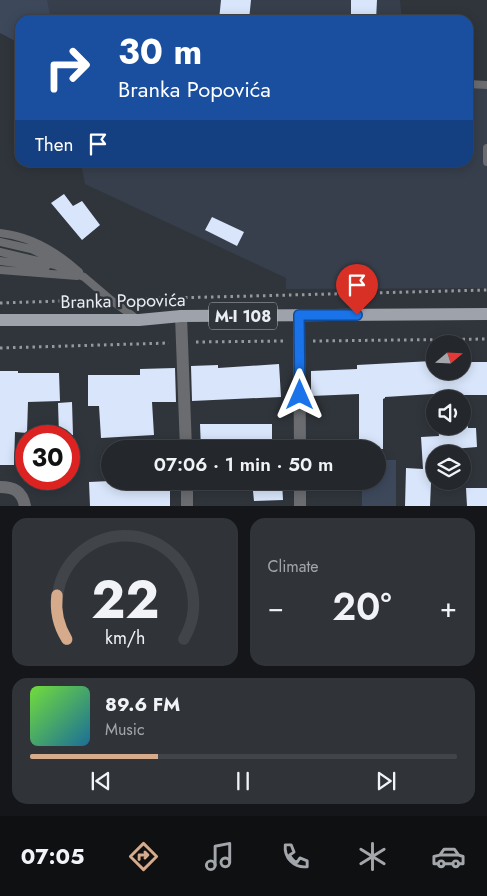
<!DOCTYPE html>
<meta charset="utf-8">
<style>
:root{--surface:#24282d;--page:#303439;--text:#f1f3f6;--muted:#a3a6aa;--line:#414449;--accent:#d6ab8b}
body{margin:0;font-family:Jost,sans-serif;background:var(--page);color:var(--text);height:100vh;display:flex;flex-direction:column;font-size:19px;white-space:nowrap}
*{box-sizing:border-box;margin:0}
p{font-size:16px;color:var(--muted)}
.icon{flex:none;width:28px;height:28px;fill:none;stroke:currentColor;stroke-width:2;stroke-linecap:round;stroke-linejoin:round}
.map{position:relative;height:506px;overflow:hidden}
.drawer{display:flex;flex-direction:column;gap:12px;padding:12px;background:#141619;flex:1}
.drawer>*{flex:none}
.top-card{position:absolute;left:15px;top:15px;width:458px;height:152px;border-radius:15px;box-shadow:0 2px 12px #0003,0 0 0 1px var(--line);background:#1a4fa0;color:#fff;overflow:hidden}
.needle{width:32px;rotate:71deg}
.controls{position:absolute;left:426px;top:335px;display:grid;gap:10px}
.controls a{display:grid;place-items:center;width:45px;height:45px;border-radius:50%;background:var(--surface);box-shadow:0 2px 12px #0003,0 0 0 1px var(--line);font-size:25px}
.speed{position:absolute;left:15px;top:425px;display:flex;gap:10px;font-size:25px;font-weight:700;text-align:center}
.speed>*{display:grid;place-content:center;width:65px;height:65px;border-radius:50%;background:var(--surface);box-shadow:0 2px 12px #0003,0 0 0 1px var(--line);line-height:1}
.speed .limit{border:8px solid #d22;background:#fff;color:#111}
.pin{position:absolute;display:grid;place-items:center;width:42px;height:42px;color:#fff;margin:-51px -21px;border-radius:50% 50% 50% 0;rotate:-45deg;box-shadow:0 0 5px #0007}
.pin .icon{rotate:45deg}
.me{position:absolute;width:55px;margin:-28px;rotate:0deg;stroke-linejoin:round;filter:drop-shadow(0 0 4px #0008)}
.turn{display:flex;align-items:center;gap:18px;height:105px;padding:0 20px;font-size:22px}
.turn .icon{width:65px;height:65px;stroke-width:2.5}
.turn b{display:block;font-size:35px;line-height:42px}
.then{display:flex;align-items:center;height:48px;padding:0 20px;background:#0003;gap:10px;font-size:19px}
.big{font-size:38px;font-weight:600;line-height:1.1}
.drawer .widget{flex:1;display:flex;flex-direction:column;justify-content:center;gap:8px;min-width:0;padding:0 18px;border-radius:15px;background:var(--page)}
.drawer .dial{align-items:center;gap:0}
.dial svg{height:130px;overflow:visible;fill:none;stroke:var(--line);stroke-width:7;stroke-linecap:round;text-anchor:middle}
.dial text{fill:var(--text);stroke:none}
.song{display:flex;align-items:center;gap:15px}
.cover{width:60px;height:60px;border-radius:8px;background:linear-gradient(135deg,hsl(100 70% 55%),hsl(200 70% 35%))}
.played{height:5px;border-radius:2px;background:linear-gradient(90deg,var(--accent) 30%,var(--line) 30%)}
.keys{display:flex;justify-content:space-around;direction:ltr}
.heat{display:flex;justify-content:space-between;align-items:center;font-size:28px;direction:ltr}
.drawer .tiles{flex:1;display:grid;gap:12px;grid-template-columns:1fr 1fr}
.widget:last-child{grid-column:span 2}
.trip{position:absolute;left:101px;top:440px;width:285px;height:50px;border-radius:25px;background:var(--surface);box-shadow:0 2px 12px #0003,0 0 0 1px var(--line);font-weight:600;line-height:50px;text-align:center}
.tabs{display:flex;height:80px;justify-content:space-around;align-items:center;background:#0e1012;color:var(--muted)}
.tabs .icon{width:35px;height:35px}
.tabs .active{color:var(--accent)}
.tabs b{font-size:22px;color:var(--text)}
.map>svg:first-child{display:block}
</style>
<div class="map">
<svg width="487" height="506" viewBox="0 0 487 506">
<rect width="100%" height="100%" fill="#30353c"/>
<!-- built -->
<path fill="#373f4c" d="M46 0H400L402 20H50Z
M468 85 487 86V288L286 289V278L85 184 81 163 468 162Z"/>
<!-- green -->
<path fill="#3d485b" d="M0 0H47L51 20H20V42L19 43 0 33Z
M378 460H396V506H362V481H378Z"/>
<!-- building -->
<path fill="#d8e5fa" d="M221 0H251L249 20H219Z
M351 0H377L376 20H351Z
M64 194 73 206 82 201 100 225 82 240 51 203Z
M212 217 244 232 237 246 205 230Z
M432 361 433 371H462V362H487V395H449V393L385 397V398L383 399V449H359V394L311 396V371L357 369V365Z
M279 364 281 397 192 401 191 366 218 365V368Z
M175 368 176 402H152L154 435 101 438 99 406H88V375H140V369Z
M0 371H18V373H59L60 401 28 402 27 433 15 432 14 465H0Z
M72 402 73 435H59L58 403Z
M200 424H272V449H201Z
M438 426H468V428H476L477 447 453 449V454H435V483H431L430 506H405L406 468 423 469 421 437 439 436Z
M110 481H170V506H90L89 482Z
M252 481H282L283 500 254 501Z
M466 488H487V506H467Z"/>
<g fill="none" stroke-linecap="round" stroke-linejoin="round">
<!-- path -->
<path stroke="#95999f" stroke-width="3" stroke-dasharray="2.5 4" stroke-linecap="butt" d="M133 299 487 290
M0 303 92 300
M313 341 487 339
M196 342 284 341
M0 348 169 343"/>
<!-- lane -->
<path stroke="#6a6c70" stroke-width="8" d="M468 84 487 85
M487 148V162
M0 233C30 236 57 252 79 272
M0 242 31 249 61 263
M0 252 55 265 84 277 111 300 137 319
M0 261 46 267
M0 270 77 276"/>
<!-- street -->
<path stroke="#6a6c70" stroke-width="12" d="M299 315 300 449
M181 316 186 449
M187 481V506
M300 481V506
M0 487C14 487 22 491 25 506"/>
<!-- primary -->
<path stroke="#9ea3ab" stroke-width="12" d="M0 320H139L181 316 487 314"/>
</g>
<g fill="none" stroke-linecap="round" stroke-linejoin="round">
<!-- route casing -->
<g stroke="#114b97" stroke-width="12">
<path id="route" d="M300 395 299 315H357"/>
</g>
<!-- route -->
<use href="#route" stroke="#1a73e8" stroke-width="9"/>
</g>
<g text-anchor="middle" dominant-baseline="central" stroke-width="5" stroke-linejoin="round" paint-order="stroke">
<!-- shield labels -->
<rect fill="#30353c" stroke="#b2b6bb" stroke-width="1" x="209" y="302.5" width="68" height="27" rx="4"/>
<g font-size="16" font-weight="bold" fill="#eaedf2">
<text x="243" y="316">M-I 108</text>
</g>
<!-- street labels -->
<g font-size="18" fill="#eaedf2" stroke="#30353c">
<text transform="translate(123 301) rotate(-1)">Branka Popovića</text>
</g>
</g>
</svg>
<div class="controls">
<a><svg class="needle" viewBox="-14 -14 28 28"><path d="M0-13l5 13h-10z" fill="#e53935"/><path d="M0 13l5-13h-10z" fill="#a3a6aa"/></svg></a>
<a><svg class="icon" aria-label="sound" viewBox="0 0 24 24"><path d="M4 9h4l5-4v14l-5-4H4zM17 9q2 3 0 6"/></svg></a>
<a><svg class="icon" aria-label="layers" viewBox="0 0 24 24"><path d="M12 4l9 5-9 5-9-5zM3 14l9 5 9-5"/></svg></a>
</div>
<div class="speed"><div class="limit">30</div></div>
<div class="pin" style="left:357px;top:315px;background:#d93025"><svg class="icon" aria-label="arrive" viewBox="0 0 24 24"><path d="M6 21V4h12l-3 4 3 4H6"/></svg></div>
<svg class="me" style="left:300px;top:395px" viewBox="-20 -20 40 40"><path d="M0-17L14 15 0 8-14 15z" fill="#1a73e8" stroke="#fff" stroke-width="4"/></svg>
<div class="trip">07:06 · 1 min · 50 m</div>
<div class="top-card">
<div class="turn"><svg class="icon" aria-label="right" viewBox="0 0 24 24"><path d="M7 20v-9h11M14 6l5 5-5 5"/></svg><div><b>30 m</b>Branka Popovića</div></div>
<div class="then">Then<svg class="icon" aria-label="arrive" viewBox="0 0 24 24"><path d="M6 21V4h12l-3 4 3 4H6"/></svg></div>
</div>
</div>
<section class="drawer">
<div class="tiles">
<div class="widget dial"><svg viewBox="0 0 100 80">
<path d="M14 69A42 42 0 1 1 86 69"/>
<path d="M14 69A42 42 0 0 1 8 42" stroke="#d6ab8b"/>
<text x="50" y="56" font-size="32" font-weight="700">22</text>
<text x="50" y="72" font-size="11">km/h</text>
</svg></div>
<div class="widget"><p>Climate</p>
<div class="heat"><a>−</a><b class="big">20°</b><a>+</a></div>
</div>
<div class="widget">
<div class="song"><i class="cover"></i><div><b>89.6 FM</b><p>Music</p></div></div>
<div class="played"></div>
<div class="keys"><svg class="icon" aria-label="previous" viewBox="0 0 24 24"><path d="M18 5L8 12l10 7zM5 5v14"/></svg><svg class="icon" aria-label="pause" viewBox="0 0 24 24"><path d="M8 5v14M16 5v14"/></svg><svg class="icon" aria-label="next" viewBox="0 0 24 24"><path d="M6 5l10 7-10 7zM19 5v14"/></svg></div>
</div>
</div>
</section>
<nav class="tabs">
<b>07:05</b>
<svg class="icon active" aria-label="directions" viewBox="0 0 24 24"><path d="M12 3l9 9-9 9-9-9zM9 14v-3h6M13 9l2 2-2 2"/></svg>
<svg class="icon" aria-label="music" viewBox="0 0 24 24"><path d="M9 18V5l10-2v13"/><circle cx="6" cy="18" r="3"/><circle cx="16" cy="16" r="3"/></svg>
<svg class="icon" aria-label="phone" viewBox="0 0 24 24"><path d="M5 4h4l2 5-3 2q2 4 5 5l2-3 5 2v4C11 20 4 13 5 4z"/></svg>
<svg class="icon" aria-label="climate" viewBox="0 0 24 24"><path d="M12 3v18M4 7l16 10M4 17L20 7"/></svg>
<svg class="icon" aria-label="car" viewBox="0 0 24 24"><path d="M5 17H2v-5l4-1 3-4h7l3 4 3 1v5h-3M9 17h6M6 11h13"/><circle cx="7" cy="17" r="2"/><circle cx="17" cy="17" r="2"/></svg>
</nav>
